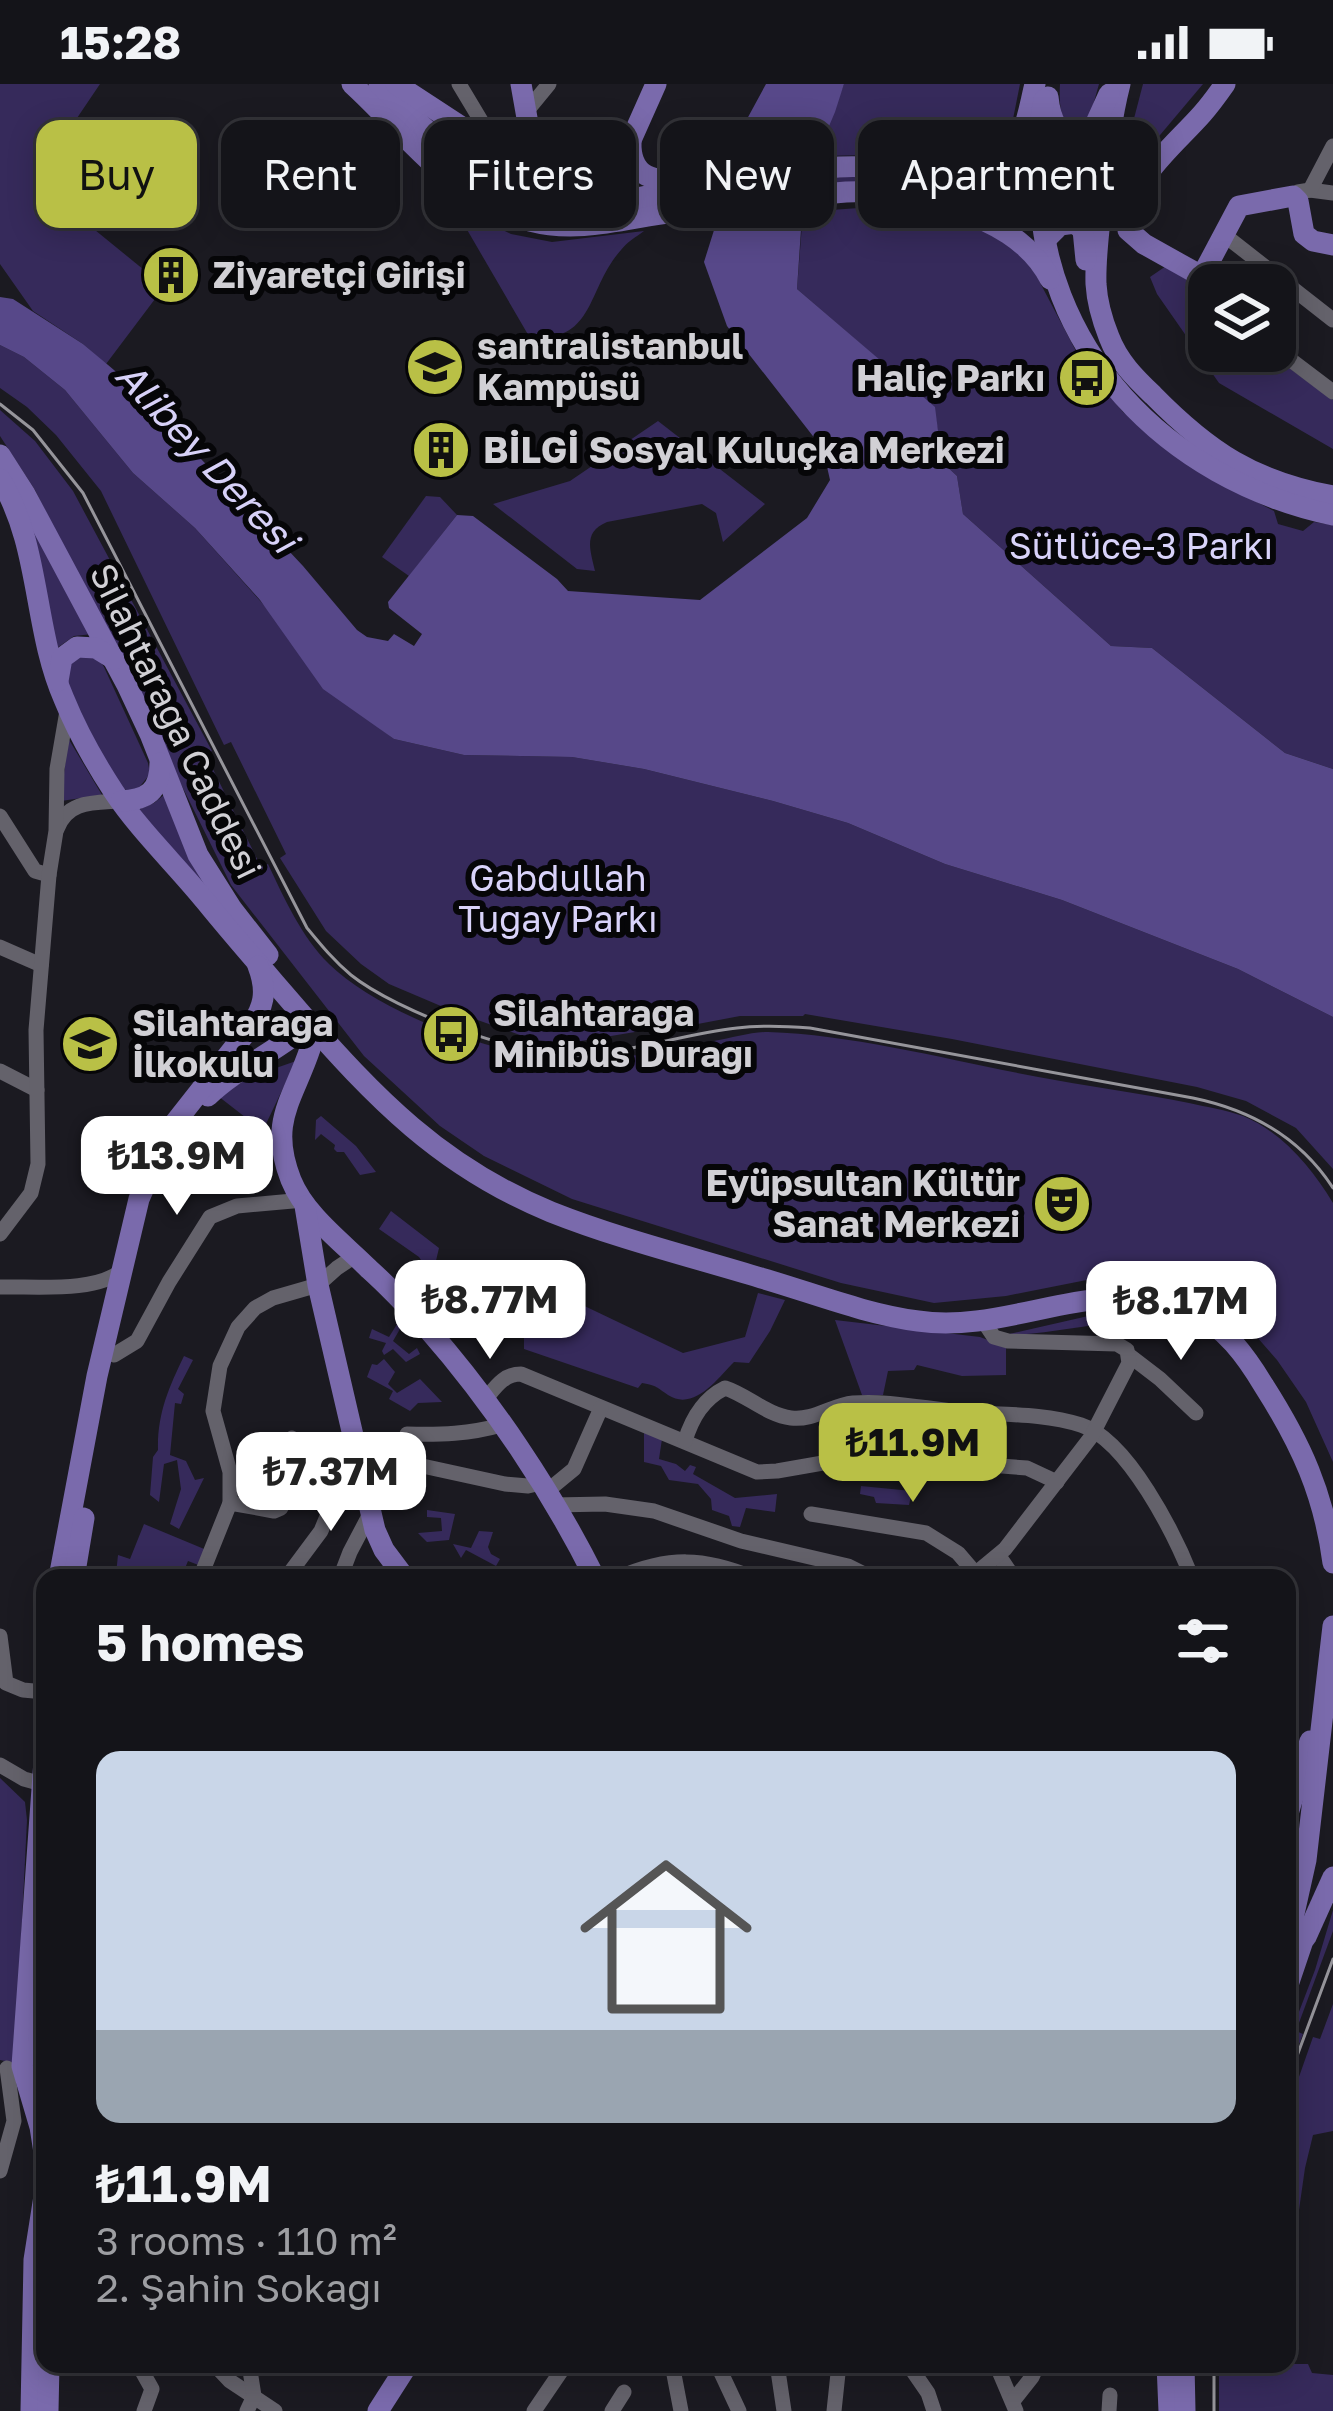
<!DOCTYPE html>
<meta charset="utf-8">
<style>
body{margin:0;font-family:"Golos Text",sans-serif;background:#212126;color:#f1f3f6;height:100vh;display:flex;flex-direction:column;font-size:45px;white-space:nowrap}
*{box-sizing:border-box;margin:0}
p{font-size:39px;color:#9d9ea2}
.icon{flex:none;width:66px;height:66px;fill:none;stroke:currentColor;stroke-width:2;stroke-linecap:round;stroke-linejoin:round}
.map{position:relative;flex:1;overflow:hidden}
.panel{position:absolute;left:36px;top:1485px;width:1260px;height:804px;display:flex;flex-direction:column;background:#141419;border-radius:24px;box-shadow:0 6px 30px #0003,0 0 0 3px #333338}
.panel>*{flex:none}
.guide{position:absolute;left:36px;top:36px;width:1263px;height:108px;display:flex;gap:24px}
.controls{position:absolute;left:1188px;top:180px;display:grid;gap:24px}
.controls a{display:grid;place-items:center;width:108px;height:108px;border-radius:24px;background:#141419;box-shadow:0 6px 30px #0003,0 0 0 3px #333338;font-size:60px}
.price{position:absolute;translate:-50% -102px;padding:0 27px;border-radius:24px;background:#fff;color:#222;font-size:39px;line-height:78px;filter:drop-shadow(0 3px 6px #0008)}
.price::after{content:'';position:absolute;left:50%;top:72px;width:36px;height:27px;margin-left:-18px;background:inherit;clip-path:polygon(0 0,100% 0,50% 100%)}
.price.selected{background:#b9c046;color:#111}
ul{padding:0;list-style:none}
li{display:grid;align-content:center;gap:24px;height:636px;padding:0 60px}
li span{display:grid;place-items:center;height:372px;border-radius:24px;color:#555}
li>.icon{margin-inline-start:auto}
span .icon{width:216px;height:216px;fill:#fffc;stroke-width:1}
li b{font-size:51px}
h2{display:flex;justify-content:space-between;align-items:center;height:144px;padding:0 60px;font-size:51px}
.pill{padding:0 42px;border-radius:24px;background:#141419;box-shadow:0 6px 30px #0003,0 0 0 3px #333338;font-size:42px;line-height:108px}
.pill.selected{background:#b9c046;color:#111}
.status{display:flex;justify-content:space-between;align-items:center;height:84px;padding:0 60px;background:#141419;direction:ltr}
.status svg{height:33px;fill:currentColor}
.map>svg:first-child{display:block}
.green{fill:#362a5b}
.water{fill:#574889}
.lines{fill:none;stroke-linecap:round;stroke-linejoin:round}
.minor{stroke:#64626b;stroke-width:15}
.major{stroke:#7a6aac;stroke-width:21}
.tram{stroke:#96959b;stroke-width:3}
.labels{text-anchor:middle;stroke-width:12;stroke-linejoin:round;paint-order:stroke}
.poi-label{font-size:36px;font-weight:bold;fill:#d1d0d5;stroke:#060608;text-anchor:start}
.park-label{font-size:36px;fill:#d9d3fa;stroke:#060608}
.street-label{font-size:36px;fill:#d1d0d5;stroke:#060608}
.water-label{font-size:39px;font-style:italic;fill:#d7d1f8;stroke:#060608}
</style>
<div class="status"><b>15:28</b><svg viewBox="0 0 49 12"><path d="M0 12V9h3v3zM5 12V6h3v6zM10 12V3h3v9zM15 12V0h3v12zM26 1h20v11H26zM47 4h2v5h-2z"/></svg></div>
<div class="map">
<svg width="1333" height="2327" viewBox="0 0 1333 2327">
<rect width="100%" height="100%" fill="#1b1a21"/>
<!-- green -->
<g class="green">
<path d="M0,0H100L75,37L138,85L95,146L160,199L161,207L106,280L83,260L33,227L0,180Z"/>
<path d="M844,0H1020L1011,45L993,68L975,79H946L876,71L817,72Z"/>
<path d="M1060,0H1099L1090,32L1082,45C1059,47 1059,18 1060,0Z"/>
<path d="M1143,0H1203L1139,76L1129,73L1131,46Z"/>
<path d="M422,30L519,89L540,77V55L575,51L576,90H605L596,110L579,117L531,108L482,83Z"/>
<path d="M1048,50C1061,67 1076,73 1095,64L1079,82L1048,96Z"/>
<path d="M1015,87L1021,93L1020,102L974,109L795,105V98C816,96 839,92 860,93C912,95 969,120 1015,87Z"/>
<path d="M873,123L953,132L1004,156L1022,173L1036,191L1077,269L1123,328L1200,388L1274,427L1278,440L1303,447L1314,438L1333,441V685L1285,669L1152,564L1111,562L963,430L957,392L943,379L934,323L797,205L803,128Z"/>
<path d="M459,125L511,150L552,158L644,147C636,153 627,158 621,166C586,205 596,258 530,254L462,137Z"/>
<path d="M1169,180L1199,195L1209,214V267H1266L1333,316V365L1219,299L1157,210L1150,193Z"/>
<path d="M0,261L24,273L65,306L133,389L195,444L362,631L394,655L464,671L572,673L644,685L773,717L848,739L945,780L1062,816L1238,885L1333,933V1085L1296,1044L1246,1017L1197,1003L952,955L805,930L803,932H740L666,946L665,943L569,959L534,956L455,928L389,900L361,880L326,847L280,774L286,770L231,658L224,661L101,407L56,351L27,323L0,304Z"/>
<path d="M0,326L35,357L73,407L212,667L206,671L261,783L268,780C285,816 301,852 329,880C383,933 514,979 589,976C631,974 673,965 714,957C732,954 751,948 768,948C861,951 963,980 1055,996C1100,1004 1145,1010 1189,1019C1207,1023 1226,1026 1243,1032C1282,1048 1312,1084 1333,1119V1378L1306,1318L1277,1276L1242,1236L1209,1210L1165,1195L1112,1191L1006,1212L934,1219L841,1199L572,1115L484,1072L440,1042L364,972L231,801L35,406L0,352Z"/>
<path d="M658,337L765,420L723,458L716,429L702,420L607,438C583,448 590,465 595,487L577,485L493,420L570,397Z"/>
<path d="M426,412L440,413L457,431L409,492L382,473Z"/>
<path d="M27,427L93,550L74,552L57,564Z"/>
<path d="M81,571L99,575L104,583L148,679L150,690L137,706H126L118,701L62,598L64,586Z"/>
<path d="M68,654L102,711L61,717Z"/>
<path d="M165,710L210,804L205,808L138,726L154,719Z"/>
<path d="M296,977L265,1042L254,1040L218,1012L253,992Z"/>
<path d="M321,1032L356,1062L376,1088L360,1091L344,1068H337L334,1065L335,1061L321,1050L315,1056L316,1036Z"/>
<path d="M391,1127L439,1164L435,1181L455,1188L453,1196L480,1206L490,1180L530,1196L683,1269L745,1253L758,1209L785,1216L770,1247L749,1279L734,1278C718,1294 694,1328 668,1311C656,1303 658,1302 642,1299L638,1304L524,1265V1233L475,1226L453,1213L433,1194L419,1173L379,1145Z"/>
<path d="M404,1229L407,1233L393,1257L409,1270L417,1264L420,1270L406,1278L393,1265L384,1271L382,1267L386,1259L369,1254L372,1245L389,1253Z"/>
<path d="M1097,1230L1133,1233L1134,1239C1090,1238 1048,1251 1005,1251Z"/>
<path d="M835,1236L980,1253L1006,1263V1291L962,1292L917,1281L914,1286L888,1287L883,1311H862Z"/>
<path d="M184,1272L193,1276L178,1305L184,1310L181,1320L175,1319L170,1371L186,1377L195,1396L204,1394L179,1445L170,1440L181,1405L177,1376L164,1380L159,1418L150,1411L153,1373L158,1366C157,1330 169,1303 184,1272Z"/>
<path d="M384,1275L395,1288L388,1300L397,1309L420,1295L442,1318L418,1319L410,1327L389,1315L393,1307L367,1293L372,1280L377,1281Z"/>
<path d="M644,1349L662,1355L659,1375L676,1380L685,1387L690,1381L696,1383L693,1390L735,1414L777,1410L775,1428L746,1424L740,1443L732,1442L729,1432L712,1426L711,1415L698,1400L669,1396L661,1382L644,1378Z"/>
<path d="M861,1402L912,1407L909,1421L876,1419L874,1413L860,1410Z"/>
<path d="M427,1426L455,1430L449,1456L427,1458L418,1449L442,1447L441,1434L427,1433Z"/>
<path d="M144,1440L209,1467L201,1482L188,1477L181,1494L172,1489L168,1494H136L130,1491L127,1494H113L116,1490L118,1471L130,1475Z"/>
<path d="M479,1447L493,1448L488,1463L491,1470L500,1475L496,1482L466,1466L461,1474L453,1460L471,1464Z"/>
<path d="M0,1694L25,1718L27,1736L15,1979L0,1976Z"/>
<path d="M1333,1826V1847L1296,1947L1303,1950L1287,1992V1959L1315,1886Z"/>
<path d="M1333,1920V2047L1313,2051L1305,2084L1287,2210V2027L1313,1953L1320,1955Z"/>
<path d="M1219,2280H1308L1312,2289L1333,2291V2327H1219Z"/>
</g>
<!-- water -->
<path class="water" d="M766,0H844L835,28L804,101L797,205L935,323L942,378L957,392L963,430L1111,562L1152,564L1285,669L1333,685V933L1238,885L1062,816L945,780L848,739L773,717L644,685L572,673L464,671L394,655L323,605L260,516L195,444L133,389L65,306L24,273L0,261V213L13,215L83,260L114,286L242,417L303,482L357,546L367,553L388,557L394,550L414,562L422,550L389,524L388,518L457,431L473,432L557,495L568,507L700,516L807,434L830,396L823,365L727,242L704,178L726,108L722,81Z"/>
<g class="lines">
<!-- minor -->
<g class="minor">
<path d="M459,0L495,60"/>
<path d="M526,28L549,0"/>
<path d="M1310,106L1333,109"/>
<path d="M1293,112L1298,108L1310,106L1333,62"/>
<path d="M1223,150L1333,236"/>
<path d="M1275,264L1333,308"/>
<path d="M0,732L35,787L49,791"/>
<path d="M57,745C68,716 94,719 121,717"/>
<path d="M0,863L41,881"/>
<path d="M0,987L37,1006"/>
<path d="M0,1150L31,1109L38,1080L36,946L49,791L56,747L57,685L67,627"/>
<path d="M0,1203C34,1202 97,1209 122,1186"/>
<path d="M114,1271L137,1257L169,1198L210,1133L237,1122L304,1116"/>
<path d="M1130,1272L1160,1295L1196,1329"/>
<path d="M484,1317C495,1304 503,1290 521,1290L757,1388L777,1387L840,1376L949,1378L1027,1384L1057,1398"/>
<path d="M407,1350C440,1351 470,1350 501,1341"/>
<path d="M685,1357C692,1334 703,1315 725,1304C747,1311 767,1331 791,1334C813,1337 832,1321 853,1319C889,1316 927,1325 963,1328C1002,1331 1043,1329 1081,1341C1128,1356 1175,1451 1192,1494"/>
<path d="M546,1408L574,1385L601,1324"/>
<path d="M230,1419L274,1427L281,1424C288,1405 287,1376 292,1354"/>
<path d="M554,1421L605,1420L654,1427L741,1457L848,1482L872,1494"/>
<path d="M811,1430L926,1449L958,1469L976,1490"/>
<path d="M999,1472L1014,1494"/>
<path d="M200,1494L230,1419V1388L213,1327L220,1282L238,1243L255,1224L273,1214L318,1201L337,1184L355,1172"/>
<path d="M286,1494L321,1447L330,1425L361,1386L370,1381L395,1376L505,1400L528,1402L541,1399"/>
<path d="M340,1494L350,1468L371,1428"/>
<path d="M618,1494C668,1472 704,1473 754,1494"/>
<path d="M970,1494L1005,1465L1091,1353L1129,1279L1127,1266L1117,1260L1008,1257L994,1253L984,1238"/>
<path d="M0,1552L6,1599L23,1606L45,1608"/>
<path d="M0,1681L24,1695L42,1700"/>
<path d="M0,2087L14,2037L7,1984"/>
<path d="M138,2280L152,2305L144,2327"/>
<path d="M214,2280L230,2297L275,2327"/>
<path d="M672,2280L681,2327"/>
<path d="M717,2280L739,2327"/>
<path d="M777,2280L784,2327"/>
<path d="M908,2280L928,2309L934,2327"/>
<path d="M996,2280L1016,2327"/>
<path d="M1013,2317L1032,2293L1038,2280"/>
<path d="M247,2327L254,2312L249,2280"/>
<path d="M534,2327L566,2280"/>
<path d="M612,2327L624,2308"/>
<path d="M834,2327L839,2280"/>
<path d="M1109,2327L1110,2311"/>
</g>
<!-- major -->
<g class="major">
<path d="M352,0C408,51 453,118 530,137C579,150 626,134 674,128C731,120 789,112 846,108C909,105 975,129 1037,112C1072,102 1088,93 1108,62"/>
<path d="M379,0C421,41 473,97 531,114C591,132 653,109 711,98C753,91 797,86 839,83C857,82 875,83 894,85C925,89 963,103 992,87C1024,69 1027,32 1035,0"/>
<path d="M396,0L500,68L519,65L530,51L521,0"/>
<path d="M1120,0C1111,35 1107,72 1103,109C1100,139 1095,170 1096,200C1097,217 1103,238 1109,253C1118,277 1135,294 1153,311C1209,368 1253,397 1333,412"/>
<path d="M1225,0C1218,10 1210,21 1202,30C1172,64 1126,98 1128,146L1144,160L1196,189L1205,186L1239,122L1293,112L1298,117L1304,150L1313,157L1333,161"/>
<path d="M1048,13C1050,33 1057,54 1079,58L1090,52L1109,10"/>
<path d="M1044,16C1039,40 1039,65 1039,90C1038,264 1167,396 1333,431"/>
<path d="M631,58C630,95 655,97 685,97"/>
<path d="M603,119L656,0"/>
<path d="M952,124C991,137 1030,156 1050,195"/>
<path d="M1045,156L1060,141L1075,139L1083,146L1086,176"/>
<path d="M0,371L25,410L127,601L150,650L198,771L232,825L268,871"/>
<path d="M0,395C41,462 33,545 64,615C77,647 95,679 114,708C140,747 176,781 206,818C236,855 268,891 299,927C375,1014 441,1083 551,1128C619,1155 692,1173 761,1194C813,1209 865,1230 918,1237C986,1247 1050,1216 1117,1214C1142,1213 1170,1216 1192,1227C1225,1243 1246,1272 1264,1302C1301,1360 1324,1410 1333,1479"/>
<path d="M58,597L62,574L77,563L96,564L114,575"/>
<path d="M121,717C147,716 160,707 160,679"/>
<path d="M310,965C293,1016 268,1038 291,1096C305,1131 343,1159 369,1185C389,1203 408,1223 427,1244C492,1318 551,1406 595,1494"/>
<path d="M208,1012C238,983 278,967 310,939"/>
<path d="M305,1122L318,1201L375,1446L384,1466L405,1494"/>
<path d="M59,1494L97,1292L139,1115L170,1045L248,946C264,924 268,908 258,882"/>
<path d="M74,1494L84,1434"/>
<path d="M45,1663L22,1982L40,2043L45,2075"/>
<path d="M1287,1733L1310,1657"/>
<path d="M1306,1853L1333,1793"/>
<path d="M45,1859L39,1953L45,1999"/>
<path d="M1287,1861L1306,1776L1333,1542"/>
<path d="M1287,1904L1308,1842"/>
<path d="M1167,2280L1169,2327"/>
<path d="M1184,2280L1185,2327"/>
<path d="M31,2327L34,2176L45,2106"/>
<path d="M48,2327L49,2280"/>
<path d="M378,2327L408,2280"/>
</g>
<!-- tram -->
<g class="tram">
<path d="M0,320L33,346L83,409L307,844C321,861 334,877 351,891C396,927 525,976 583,971C635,967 685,950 737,944C761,941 785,942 810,944L1193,1014C1251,1026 1300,1053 1333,1104"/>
<path d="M1287,1999L1333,1875"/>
<path d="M1214,2280V2327"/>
</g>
</g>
<!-- icons -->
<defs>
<g id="building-disc" transform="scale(3)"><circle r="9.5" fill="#b9c046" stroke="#060608"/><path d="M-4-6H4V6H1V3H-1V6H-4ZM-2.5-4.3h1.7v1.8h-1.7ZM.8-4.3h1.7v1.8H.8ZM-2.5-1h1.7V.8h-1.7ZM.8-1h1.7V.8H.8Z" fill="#111"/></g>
<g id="university-disc" transform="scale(3)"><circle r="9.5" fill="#b9c046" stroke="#060608"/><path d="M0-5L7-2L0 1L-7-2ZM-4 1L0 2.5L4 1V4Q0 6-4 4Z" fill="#111"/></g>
<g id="bus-disc" transform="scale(3)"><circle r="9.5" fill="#b9c046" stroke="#060608"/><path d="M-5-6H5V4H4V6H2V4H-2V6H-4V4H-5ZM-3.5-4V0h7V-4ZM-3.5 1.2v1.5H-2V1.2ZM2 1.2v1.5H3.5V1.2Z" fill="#111"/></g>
<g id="school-disc" transform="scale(3)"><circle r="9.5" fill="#b9c046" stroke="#060608"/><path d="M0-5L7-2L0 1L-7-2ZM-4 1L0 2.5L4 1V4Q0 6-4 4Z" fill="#111"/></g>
<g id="theatre-disc" transform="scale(3)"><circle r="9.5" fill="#b9c046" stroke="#060608"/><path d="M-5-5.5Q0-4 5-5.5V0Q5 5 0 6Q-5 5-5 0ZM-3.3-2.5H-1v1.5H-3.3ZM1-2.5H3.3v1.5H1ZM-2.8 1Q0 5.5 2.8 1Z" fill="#111"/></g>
</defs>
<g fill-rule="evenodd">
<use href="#building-disc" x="171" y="191"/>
<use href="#university-disc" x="435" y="283"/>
<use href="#bus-disc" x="1087" y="294"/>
<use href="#building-disc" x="441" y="366"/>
<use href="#bus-disc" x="451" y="950"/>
<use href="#school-disc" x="90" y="960"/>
<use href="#theatre-disc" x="1062" y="1120"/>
</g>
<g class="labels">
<!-- poi labels -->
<g class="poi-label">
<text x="213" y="204">Ziyaretçi Girişi</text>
<text x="477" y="275">santralistanbul<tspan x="477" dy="41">Kampüsü</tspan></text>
<text x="1045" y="307" text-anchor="end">Haliç Parkı</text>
<text x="483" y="379">BİLGİ Sosyal Kuluçka Merkezi</text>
<text x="493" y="942">Silahtarağa<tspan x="493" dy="41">Minibüs Durağı</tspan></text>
<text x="132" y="952">Silahtarağa<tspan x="132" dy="41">İlkokulu</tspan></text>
<text x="1020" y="1112" text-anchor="end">Eyüpsultan Kültür<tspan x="1020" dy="41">Sanat Merkezi</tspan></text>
</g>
<!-- park labels -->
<g class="park-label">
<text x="1141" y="475">Sütlüce-3 Parkı</text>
<text x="558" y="807">Gabdullah<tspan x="558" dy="41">Tugay Parkı</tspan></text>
</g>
<!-- street labels -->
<g class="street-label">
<text transform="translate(176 637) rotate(64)" y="13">Silahtarağa Caddesi</text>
</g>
<!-- water labels -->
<g class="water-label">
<text transform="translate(207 373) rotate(47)" y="14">Alibey Deresi</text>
</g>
</g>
</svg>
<div class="controls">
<a><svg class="icon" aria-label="layers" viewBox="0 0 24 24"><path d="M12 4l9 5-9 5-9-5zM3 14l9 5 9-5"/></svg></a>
</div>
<b class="price" style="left:177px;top:1134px">₺13.9M</b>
<b class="price" style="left:490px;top:1278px">₺8.77M</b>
<b class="price" style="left:1181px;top:1279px">₺8.17M</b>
<b class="price selected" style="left:913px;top:1421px">₺11.9M</b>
<b class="price" style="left:331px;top:1450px">₺7.37M</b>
<div class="guide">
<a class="pill selected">Buy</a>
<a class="pill">Rent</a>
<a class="pill">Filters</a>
<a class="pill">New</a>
<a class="pill">Apartment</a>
</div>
<section class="panel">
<h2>5 homes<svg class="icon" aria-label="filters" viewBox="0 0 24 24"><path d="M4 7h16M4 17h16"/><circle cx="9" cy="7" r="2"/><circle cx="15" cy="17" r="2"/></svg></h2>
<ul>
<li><span style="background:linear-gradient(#c9d6e8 75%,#9aa5b1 0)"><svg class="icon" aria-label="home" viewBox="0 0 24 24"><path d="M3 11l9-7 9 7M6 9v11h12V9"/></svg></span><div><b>₺11.9M</b><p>3 rooms · 110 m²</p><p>2. Şahin Sokağı</p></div></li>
</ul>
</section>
</div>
